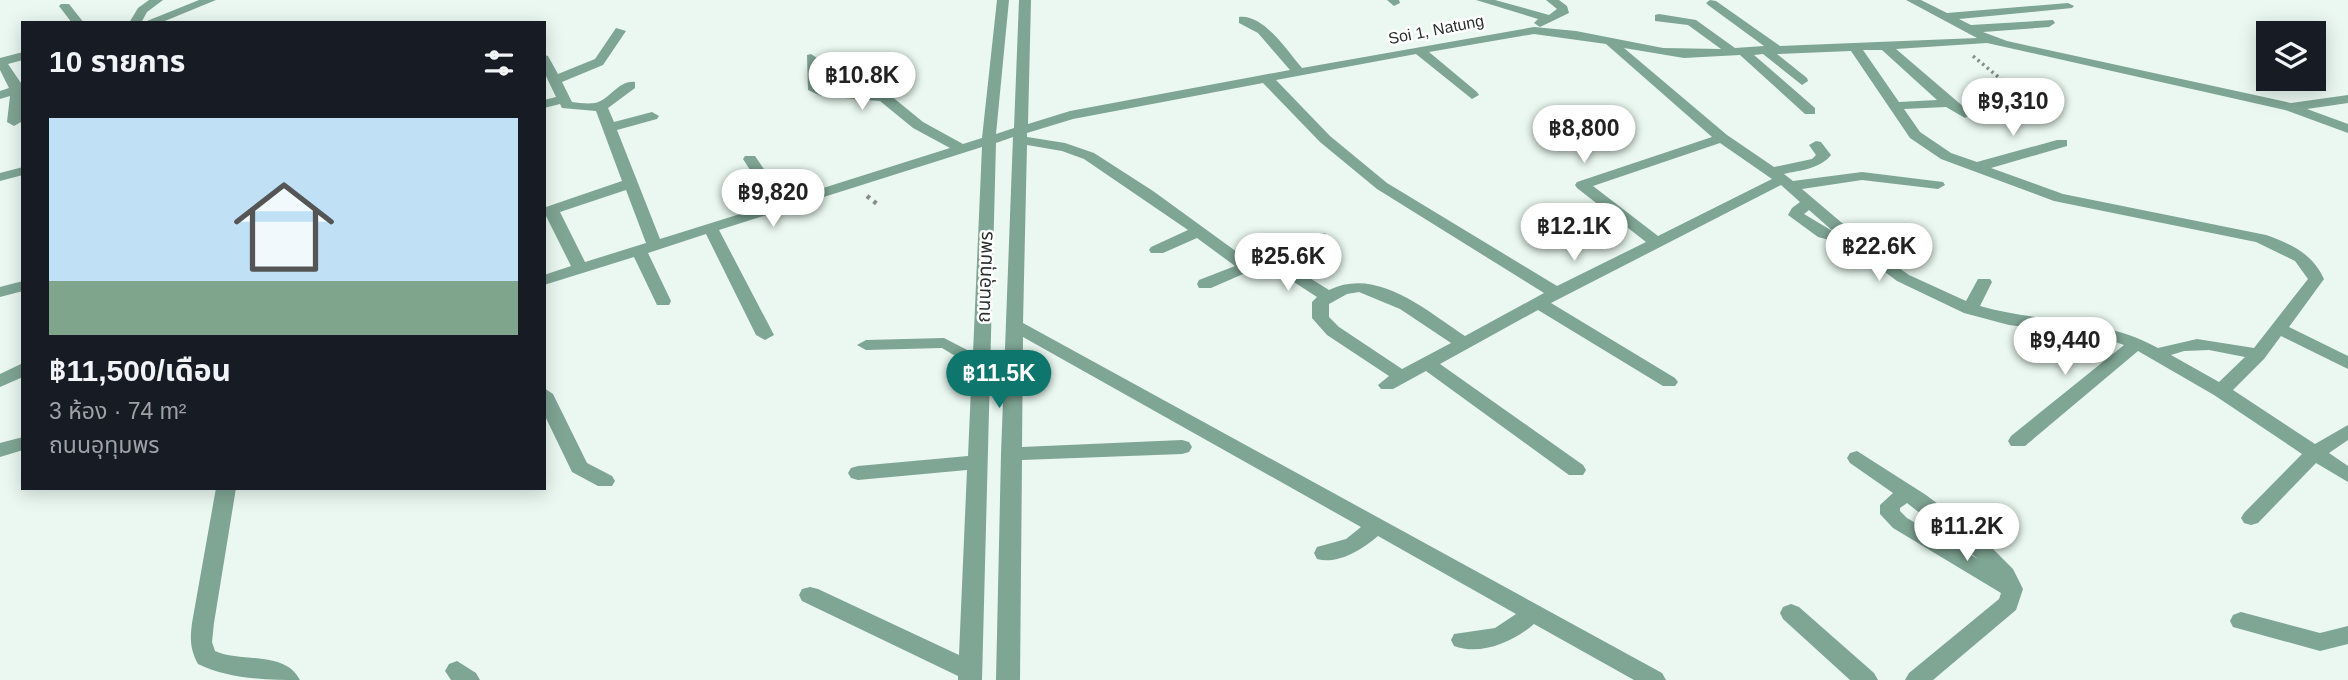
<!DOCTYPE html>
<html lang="th">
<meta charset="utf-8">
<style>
body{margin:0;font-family:Helvetica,"Noto Sans Thai",sans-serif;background:#20242c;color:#f1f3f6;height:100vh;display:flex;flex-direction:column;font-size:26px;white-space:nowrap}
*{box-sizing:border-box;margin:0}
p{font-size:23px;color:#9ea1a6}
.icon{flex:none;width:38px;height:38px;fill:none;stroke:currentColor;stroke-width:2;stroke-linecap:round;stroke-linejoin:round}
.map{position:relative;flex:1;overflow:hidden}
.drawer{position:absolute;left:21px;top:21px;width:525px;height:469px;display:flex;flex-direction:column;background:#171b24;border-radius:0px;box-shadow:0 4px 18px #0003}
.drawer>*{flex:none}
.fabs{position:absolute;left:2256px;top:21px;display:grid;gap:14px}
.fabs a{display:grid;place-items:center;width:70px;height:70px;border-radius:0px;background:#171b24;box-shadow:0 4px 18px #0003;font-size:35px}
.price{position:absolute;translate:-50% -60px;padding:0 16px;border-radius:24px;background:#fff;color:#222;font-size:23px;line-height:46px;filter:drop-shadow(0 2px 4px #0008)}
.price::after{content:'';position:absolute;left:50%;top:42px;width:21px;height:16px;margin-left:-10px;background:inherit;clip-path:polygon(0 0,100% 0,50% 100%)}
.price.selected{background:#0f766e;color:#fff}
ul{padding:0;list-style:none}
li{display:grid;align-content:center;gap:14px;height:371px;padding:0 28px}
li span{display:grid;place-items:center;height:217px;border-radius:0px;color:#555}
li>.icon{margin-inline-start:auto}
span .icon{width:126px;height:126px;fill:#fffc;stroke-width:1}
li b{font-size:30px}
h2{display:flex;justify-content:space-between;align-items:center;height:84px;padding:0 28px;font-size:30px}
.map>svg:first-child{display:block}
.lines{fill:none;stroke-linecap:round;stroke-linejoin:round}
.path-far1{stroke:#858e8a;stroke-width:3.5;stroke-dasharray:2.5 3.5;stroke-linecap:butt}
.path{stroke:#858e8a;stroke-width:4.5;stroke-dasharray:3.5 5;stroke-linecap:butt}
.minor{fill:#7fa594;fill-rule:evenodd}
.labels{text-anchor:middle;stroke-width:5;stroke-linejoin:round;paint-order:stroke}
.far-street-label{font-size:16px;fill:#2b302e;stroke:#fff}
.street-label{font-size:19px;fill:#2b302e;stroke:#fff}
</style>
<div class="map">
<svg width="2348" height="680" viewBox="0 0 2348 680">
<rect width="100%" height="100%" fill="#eaf8f1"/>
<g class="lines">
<!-- path-far1 -->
<path class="path-far1" d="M1973,56L2002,80"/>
<!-- path -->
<path class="path" d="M867,196L877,204"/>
<!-- minor -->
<g class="minor">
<path d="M149,0H163L147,12L141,23H129L138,8Z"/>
<path d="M199,0H216L160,23H142Z"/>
<path d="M997,0H1009L996,134L1014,128L1019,0H1031L1028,124L1070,111L1290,70L1258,33L1239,23V17C1264,14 1287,51 1302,68L1534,27L1576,31L1663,48L1721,49L1688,25L1655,21V15L1659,14L1696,20L1735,48L1764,46L1708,5L1706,3L1710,0L1716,1L1780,46L1977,38L1906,0H1921L1947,13L2068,3L2074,6L2072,8L1959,19L1971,25L2053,20L2055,23L2049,27L1983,32L2007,41L2291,103L2348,95V103L2307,109L2348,124V133L2285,110L1987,43L1896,49L1972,114L1965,118L1946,107L1904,109L1920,132L1951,153L1977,162L2057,140H2067V146L1991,168L2063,194L2266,235C2291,244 2312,253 2324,279L2289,327L2348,356V369L2281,336L2264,359L2233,390L2315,444L2348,425V440L2329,453L2348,466V482L2316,463L2258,523L2251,525L2244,523L2241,518L2244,513L2302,454L2214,395L2138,351L2025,446H2011L2008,441L2011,436L2124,345L2101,337L2009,325L1964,313L1897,281L1849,245L1818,237L1788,215L1792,208L1800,202L1781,185L1551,303L1675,378L1678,382L1675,386H1663L1538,310L1440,364L1583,465L1586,470L1583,475H1569L1426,371L1393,389H1381L1378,385L1389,376L1327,335L1312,318V302L1317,297L1266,264L1211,288H1199L1197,284L1199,280L1235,266L1197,238L1163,253H1151L1149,250L1151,247L1188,230L1084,159L1062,151L1027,145L1023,323L1662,673L1666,680H1634L1534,624C1513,642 1481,656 1454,646L1451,640L1454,634L1495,628L1516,614L1378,536C1363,549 1338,565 1317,559L1314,553L1317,547L1346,539L1361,527L1023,337L1022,447L1182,440L1189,442L1192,447L1189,452L1182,454L1022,460L1020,680H996L1001,454L1013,137L996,143L982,680H958V676L802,601L799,595L802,589L810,587L818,589L959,655L967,470L858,480L851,478L848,473L851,468L858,466L968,456L972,366L942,348L866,350L857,345L866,340L944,338L973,353L982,147L719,230L774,335L765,340L756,335L706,234L648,253L671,301L669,305H657L634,257L544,285V275L571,266L544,212L546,207L622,181L596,111L562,108L560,104L544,108V100L556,97L544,72V55L548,56L558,74L595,59L616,28L626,31L603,65L562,82L572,102C579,103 588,104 595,103C610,100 618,80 635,82V88L608,108L614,122L652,112L659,116L657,119L617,130L660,239L772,204L743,159L745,156H755L785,200L950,148L913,128L880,101L821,96L808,90L807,55L811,54L817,58L819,85L824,88L876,91L890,95L923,122L963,144L982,138ZM1534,34L1606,44L1712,137L1577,182L1575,185L1577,188L1646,242L1557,286L1387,183L1330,136L1276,80L1416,54L1472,99L1479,95L1477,92L1429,52ZM1624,48L1684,58L1740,55L1805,114H1815V108L1754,55L1763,54L1802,85L1808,81L1807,78L1777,54L1851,51L1910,138L1941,159L2054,201L2256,242L2295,261L2308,279L2254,348L2197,339L2158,348C2104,317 2038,323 1980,306L1992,282L1990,279H1978L1966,301L1909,275L1875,251L1802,189L1862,180L1938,189L1945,185L1943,182L1862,172L1793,181L1784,174C1801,170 1820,169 1831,155L1821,142L1816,141L1809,145L1816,155L1812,159L1774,167L1727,135ZM1863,50H1882L1937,100L1899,102ZM1263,83L1320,142L1377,189L1544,293L1465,336C1427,311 1377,266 1329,290L1279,259L1325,239L1327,236L1325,233H1313L1248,260L1153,191L1094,153L1065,143L1027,137V133L1073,119ZM1720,143L1772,179L1658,236L1593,186ZM626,190L646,243L585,262L560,212ZM1809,210L1834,232L1804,214ZM1359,292L1400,309L1451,343L1402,369L1339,327L1329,317V304L1347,294ZM2209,350L2245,357L2219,382L2171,355L2184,351Z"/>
<path d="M1387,0H1399L1400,3L1394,6Z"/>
<path d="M1476,0H1495L1549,15L1557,9L1546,0H1559L1567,6L1569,13L1540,27L1534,23L1538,19Z"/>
<path d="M61,4H69L84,23H72L59,6Z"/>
<path d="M23,52V60L8,64L23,86L21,122L14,126L7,122L10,96L0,99V91L9,88L0,70V58Z"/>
<path d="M23,167V175L0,181V173Z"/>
<path d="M23,281V291L0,297V287Z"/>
<path d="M23,363V377L0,387V374Z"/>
<path d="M544,388L553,394L587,463L612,476L615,481L612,486H598L572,472L544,414Z"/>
<path d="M23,437V450L0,457V443Z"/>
<path d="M1857,451L1926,495L1977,533L2013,569L2023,589L2016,610L1933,680H1905L1909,673L1999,599L2001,593L1893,528L1880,514V505L1893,493L1850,463L1847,458L1850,453ZM1907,503L1978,559L1907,518L1900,511V508Z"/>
<path d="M216,488H236L214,623L212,642L215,651C241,663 285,650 300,680C266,680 229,679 198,664C190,649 190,639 192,623Z"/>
<path d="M1791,604L1799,607L1874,673L1878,680H1850L1783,619L1780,613L1783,607Z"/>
<path d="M2241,612L2320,633L2348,626V644L2320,651L2233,627L2230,621L2233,615Z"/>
<path d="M457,661L476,673L480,680H451L445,671L449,664Z"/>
</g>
</g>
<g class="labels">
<!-- far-street labels -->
<g class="far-street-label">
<text transform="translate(1436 29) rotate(-11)" y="6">Soi 1, Natung</text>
</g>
<!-- street labels -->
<g class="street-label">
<text transform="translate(984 277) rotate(-88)" y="7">ถนนอุทุมพร</text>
</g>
</g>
</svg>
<div class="fabs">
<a><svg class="icon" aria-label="layers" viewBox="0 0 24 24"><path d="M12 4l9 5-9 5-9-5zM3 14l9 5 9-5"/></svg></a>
</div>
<b class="price" style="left:862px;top:112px">฿10.8K</b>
<b class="price" style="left:2013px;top:138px">฿9,310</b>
<b class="price" style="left:1584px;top:165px">฿8,800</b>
<b class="price" style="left:773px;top:229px">฿9,820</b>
<b class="price" style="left:1574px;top:263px">฿12.1K</b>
<b class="price" style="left:1879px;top:283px">฿22.6K</b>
<b class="price" style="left:1288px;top:293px">฿25.6K</b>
<b class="price" style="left:2065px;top:377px">฿9,440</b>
<b class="price selected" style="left:999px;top:410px">฿11.5K</b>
<b class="price" style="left:1967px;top:563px">฿11.2K</b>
<section class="drawer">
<h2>10 รายการ<svg class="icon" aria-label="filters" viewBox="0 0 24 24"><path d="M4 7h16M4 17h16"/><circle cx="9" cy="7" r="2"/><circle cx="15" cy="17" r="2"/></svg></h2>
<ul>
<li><span style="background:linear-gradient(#bfe0f5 75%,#7fa58c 0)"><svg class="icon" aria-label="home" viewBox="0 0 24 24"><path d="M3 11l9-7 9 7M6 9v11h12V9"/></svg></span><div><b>฿11,500/เดือน</b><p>3 ห้อง · 74 m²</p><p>ถนนอุทุมพร</p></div></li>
</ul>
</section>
</div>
